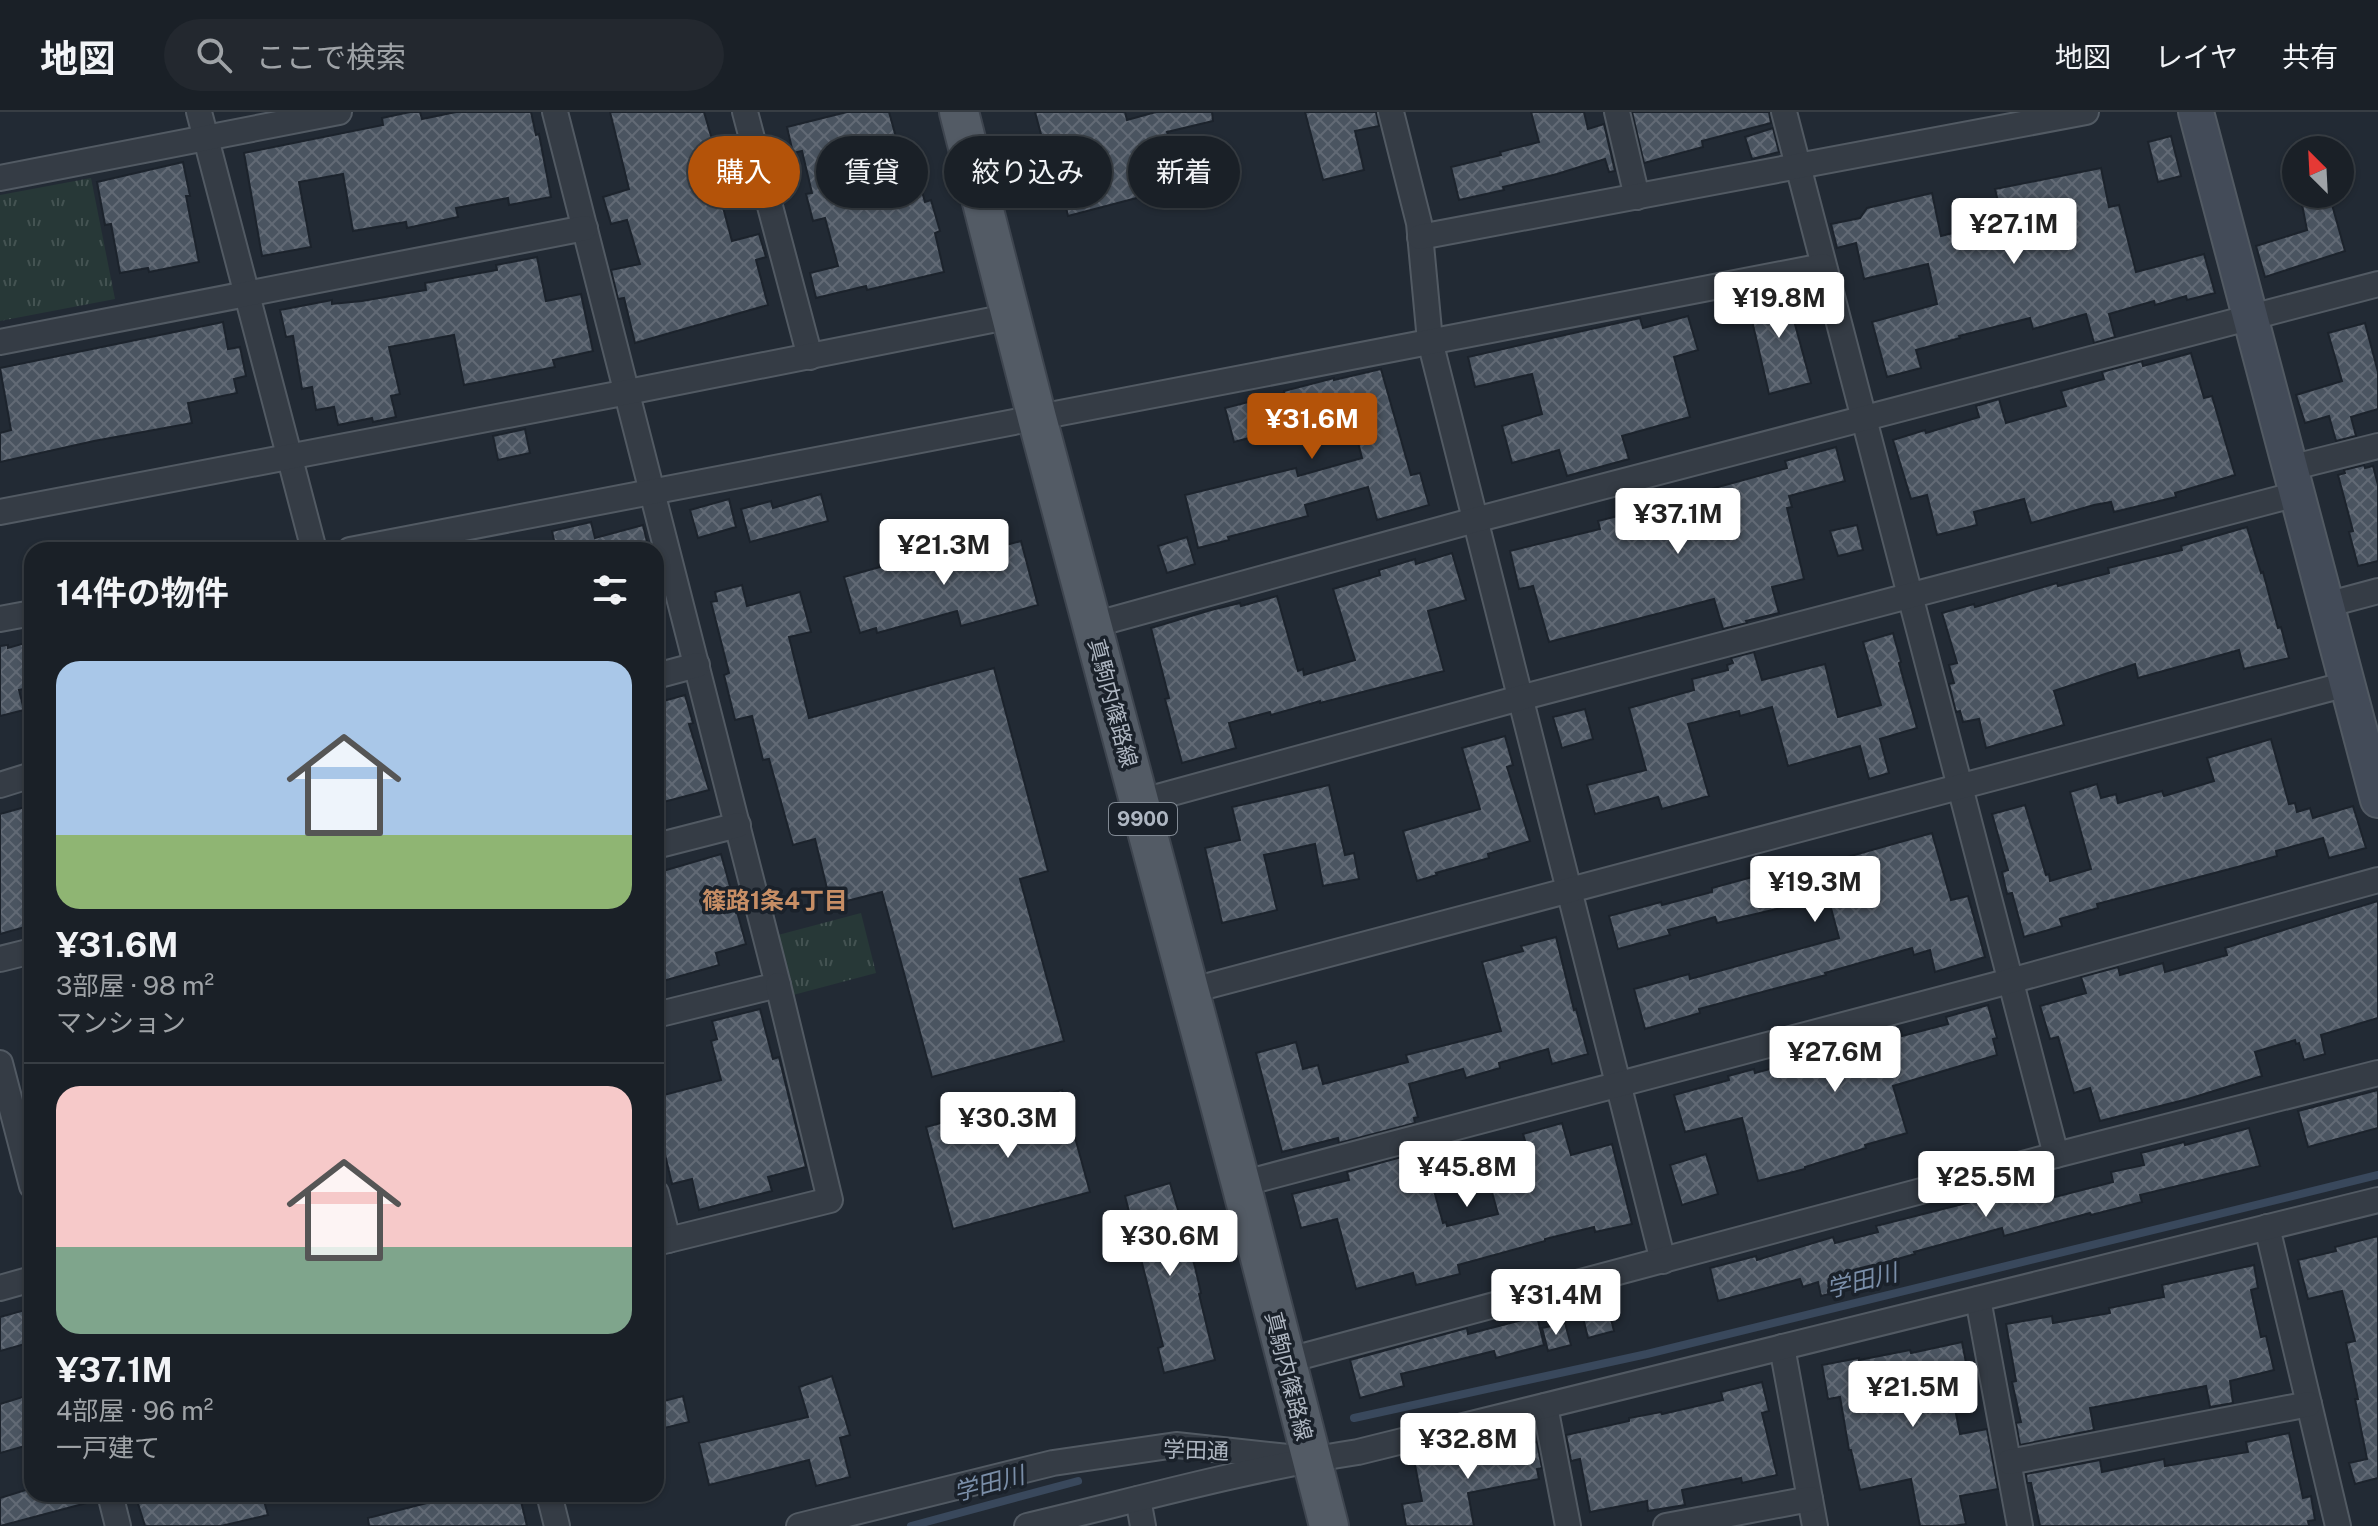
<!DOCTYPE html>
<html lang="ja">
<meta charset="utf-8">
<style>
body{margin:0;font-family:"Public Sans","Noto Sans JP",sans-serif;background:#23282f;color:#f1f3f6;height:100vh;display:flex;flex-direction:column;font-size:30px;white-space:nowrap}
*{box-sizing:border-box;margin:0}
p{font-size:26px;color:#9fa3a7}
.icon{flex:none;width:44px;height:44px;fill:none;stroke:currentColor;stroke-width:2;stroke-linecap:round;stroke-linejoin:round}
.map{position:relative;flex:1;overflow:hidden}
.side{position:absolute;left:24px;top:430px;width:640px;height:960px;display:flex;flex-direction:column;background:#1a2027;border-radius:24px;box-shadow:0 2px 6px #0004,0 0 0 2px #383e44}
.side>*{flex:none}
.top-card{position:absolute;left:688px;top:24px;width:760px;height:72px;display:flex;gap:16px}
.needle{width:52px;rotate:336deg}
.buttons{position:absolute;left:2282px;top:24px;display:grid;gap:16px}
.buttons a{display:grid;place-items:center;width:72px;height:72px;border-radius:50%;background:#1a2027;box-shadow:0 2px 6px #0004,0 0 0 2px #383e44;font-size:40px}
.price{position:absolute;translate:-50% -68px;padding:0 18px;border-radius:8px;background:#fff;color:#222;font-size:26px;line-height:52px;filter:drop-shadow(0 2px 4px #0008)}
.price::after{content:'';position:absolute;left:50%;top:48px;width:24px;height:18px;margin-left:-12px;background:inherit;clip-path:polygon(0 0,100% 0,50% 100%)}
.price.selected{background:#b45309;color:#fff}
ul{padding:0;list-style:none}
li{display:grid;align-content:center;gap:16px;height:424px;padding:0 32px}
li+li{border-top:2px solid #383e44}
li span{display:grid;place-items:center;height:248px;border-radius:24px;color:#555}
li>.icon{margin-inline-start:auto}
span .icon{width:144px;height:144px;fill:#fffc;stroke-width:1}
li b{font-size:34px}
h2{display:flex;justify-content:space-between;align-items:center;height:96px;padding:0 32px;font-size:34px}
.tag{padding:0 28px;border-radius:36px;background:#1a2027;box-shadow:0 2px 6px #0004,0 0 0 2px #383e44;font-size:28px;line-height:72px}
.tag.selected{background:#b45309;color:#fff}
header{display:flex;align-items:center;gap:48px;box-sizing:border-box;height:112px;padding:0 40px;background:#1a2027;border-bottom:2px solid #383e44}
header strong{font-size:38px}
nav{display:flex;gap:44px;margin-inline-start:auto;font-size:28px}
.search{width:560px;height:72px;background:#23282f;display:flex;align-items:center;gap:20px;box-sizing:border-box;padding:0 28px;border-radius:44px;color:#9fa3a7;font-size:30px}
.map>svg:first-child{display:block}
.grass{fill:url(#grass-tufts)}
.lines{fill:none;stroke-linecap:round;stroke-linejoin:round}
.stream{stroke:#39485c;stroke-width:8}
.building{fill:url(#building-cross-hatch);stroke:#1c232c;stroke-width:2}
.street-casing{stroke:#525a63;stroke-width:28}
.secondary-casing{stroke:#525a63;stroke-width:38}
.primary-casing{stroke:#3e454f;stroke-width:42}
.street{stroke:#353c45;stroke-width:24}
.secondary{stroke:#434b58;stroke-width:34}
.primary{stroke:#535b65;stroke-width:38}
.labels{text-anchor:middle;stroke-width:7;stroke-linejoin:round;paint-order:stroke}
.shield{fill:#1a212a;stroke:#828a94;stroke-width:2}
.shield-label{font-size:20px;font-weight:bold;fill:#afb7c2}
.street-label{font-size:22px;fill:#afb7c2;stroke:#1a212a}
.neighbourhood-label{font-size:24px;font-weight:bold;fill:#c78e65;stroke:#1a212a}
.water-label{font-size:24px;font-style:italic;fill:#7a8ea8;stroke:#1a212a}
</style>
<header>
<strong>地図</strong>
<div class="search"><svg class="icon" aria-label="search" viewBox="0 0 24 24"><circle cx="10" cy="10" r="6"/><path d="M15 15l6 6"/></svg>ここで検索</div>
<nav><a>地図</a><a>レイヤ</a><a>共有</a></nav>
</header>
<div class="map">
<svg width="2378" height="1414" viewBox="0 0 2378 1414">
<defs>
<pattern id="grass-tufts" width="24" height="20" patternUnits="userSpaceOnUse" patternTransform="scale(2)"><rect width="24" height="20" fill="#273837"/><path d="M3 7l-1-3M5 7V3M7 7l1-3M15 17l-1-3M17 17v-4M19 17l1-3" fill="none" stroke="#445352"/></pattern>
<pattern id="building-cross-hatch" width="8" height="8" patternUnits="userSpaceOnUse" patternTransform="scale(2)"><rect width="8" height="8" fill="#4a5460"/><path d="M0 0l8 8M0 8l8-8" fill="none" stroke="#626a75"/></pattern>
</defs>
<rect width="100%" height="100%" fill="#222a34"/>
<!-- grass -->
<g class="grass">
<path d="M91,66L115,187L0,209V83Z"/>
<path d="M861,801L876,861L793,883L778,823Z"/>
</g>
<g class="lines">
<!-- stream -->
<g class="stream">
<path d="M1354,1306L1647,1242L2378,1063"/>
<path d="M911,1414L1078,1369"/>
</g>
</g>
<!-- building -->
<g class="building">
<path d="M410,0H420L422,7L456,0H531L536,23L539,22L551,85L509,93L508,86L456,96L458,105L407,116L406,110L353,119L343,62L299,70L311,135L262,144L244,41L383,13L382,6Z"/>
<path d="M610,0H704L716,41L709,43L732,129L759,122L766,145L756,148L768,193L635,231L624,186L618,187L611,158L640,152L627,108L611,112L603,85L629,77Z"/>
<path d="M847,0H889L904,54L914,51L925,90L931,88L940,119L935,121L944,160L867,178L866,174L816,186L810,161L838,154L825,106L813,109L806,82L812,81L802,39L793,41L787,15Z"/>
<path d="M1035,0H1125L1127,8L1156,0H1212L1213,9L1167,20L1169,25L1159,28L1171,77L1068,104L1056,54L1050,56Z"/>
<path d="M1305,0H1376L1379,14L1355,19L1364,58L1323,68Z"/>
<path d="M1531,0H1584L1588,17L1604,12L1615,59L1609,60L1605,47L1557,62L1503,75L1504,78L1459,88L1451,55L1501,43L1500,40L1539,30Z"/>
<path d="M1632,0H1769L1771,11L1702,29L1703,35L1644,51Z"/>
<path d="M1773,16L1779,40L1752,47L1745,25Z"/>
<path d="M2171,24L2181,64L2158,70L2148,30Z"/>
<path d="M183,50L190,84H186L199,150L149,160L148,156L120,161L111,112L105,113L97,70Z"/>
<path d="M2101,56L2109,95L2119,93L2136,160L2204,142L2215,181L2187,188L2186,184L2155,193L2154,189L2109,202L2115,225L2094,231L2086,202L2033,217L2030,206L1959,224L1960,226L1916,238L1921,256L1887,265L1872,210L1937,192L1928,152L1864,167L1856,131L1837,136L1831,112L1860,106L1867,96L1932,81L1941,124L1953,121L1955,129L2005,118L1995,77Z"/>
<path d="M2300,82H2329L2345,139L2265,165L2256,134L2307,118Z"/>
<path d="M537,145L546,189L581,182L593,239L553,248L555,255L464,273L454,223L389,235L400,282L391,284L396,305L373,310L372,306L338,313L334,295L316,298L312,275L302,277L293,224L286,225L280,198L332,188V192L362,189L426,178L425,171L497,158L496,153Z"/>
<path d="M1796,176L1802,203L1793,205L1811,271L1769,282L1747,187Z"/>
<path d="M1688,204L1698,238L1674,245L1690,305L1622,324L1629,347L1567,364L1559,338L1512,351L1502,314L1542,302L1532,262L1475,275L1468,245L1640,206L1643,216Z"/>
<path d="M223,210L228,237L240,235L246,264L234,267L237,281L188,291L192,311L94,329L0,350V321L11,318L0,256Z"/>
<path d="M2365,211L2378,260V297L2351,305L2356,324L2336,329L2329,304L2305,311L2296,283L2342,269L2328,221Z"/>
<path d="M2191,241L2204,286L2212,284L2235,363L2175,381L2176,385L2114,400L2111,390L2094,393L2031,411L2024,387L1974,400L1977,413L1937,423L1927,383L1911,387L1893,328L1925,318L1926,321L1979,305L1976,294L1999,287L2006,311L2066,294L2061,279L2104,267L2102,260L2142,249L2143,254Z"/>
<path d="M1381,257L1411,363L1420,361L1429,393L1377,408L1368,375L1305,393L1308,404L1228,425L1229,428L1198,436L1185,383L1296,356L1298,364L1362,346L1350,299L1234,330L1225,296L1284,281V279L1334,266V268Z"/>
<path d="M525,317L530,341L498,348L493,324Z"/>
<path d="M1836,335L1845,369L1789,384L1792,395L1787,396L1804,467L1772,475L1779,501L1746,509L1747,511L1723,517L1714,487L1549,530L1533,474L1519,477L1510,439L1600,417L1598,409L1630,401L1632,408L1641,406L1642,412L1703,393L1700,380L1787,356L1785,349Z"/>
<path d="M2364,353L2365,356L2373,354L2378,373V449L2358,454L2349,420L2353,419L2338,363L2345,361L2344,358Z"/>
<path d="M821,382L828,409L750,430L741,397L771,389L773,396Z"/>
<path d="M729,387L736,415L698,426L690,398Z"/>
<path d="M591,410L595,426L643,413L649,438H556L552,419Z"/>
<path d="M1857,413L1863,438L1838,444L1830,419Z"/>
<path d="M2247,415L2261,461L2263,460L2278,516L2281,515L2289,546L2244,557L2239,538L2138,566L2135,552L2054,579L2064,613L1986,636L1979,607L1963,610L1960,599L1956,600L1949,572L1954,571L1949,553L1957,551L1942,501L1974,492L1975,495L2057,471L2058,474L2109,461L2108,456L2182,438L2181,434Z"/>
<path d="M991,424L995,436L1021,429L1038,493L961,514L957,499L877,521L876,516L860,521L844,465Z"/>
<path d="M1187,425L1195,452L1167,461L1158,434Z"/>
<path d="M1452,441L1466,488L1428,499L1444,559L1320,591V589L1271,603L1270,600L1229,611L1236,636L1182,651L1165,587L1169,586L1151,516L1211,498L1240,491L1241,494L1277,484L1298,559L1303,557L1304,563L1355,548L1333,477L1380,463L1379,458L1415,447L1416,452Z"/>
<path d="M742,473L747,494L800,480L811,520L789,525L809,606L994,556L1048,759L1020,767L1064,929L932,965L882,780L831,793L815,727L793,733L769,647L763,648L752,604L735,608L724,563L729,561L711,490L717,489L715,480Z"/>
<path d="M1893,521L1901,550L1899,551L1917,616L1880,627L1889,661L1869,667L1860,634L1788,654L1772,595L1740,604L1739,599L1688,612L1709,684L1662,697L1658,685L1595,702L1587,673L1646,658L1629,596L1694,578L1692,567L1728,558L1727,553L1733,551L1731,546L1754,540L1762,568L1825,552L1838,605L1881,593L1863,530Z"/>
<path d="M32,529V575L19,578L24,598L0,604V534L8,533V536Z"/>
<path d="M685,583L693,611L689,612L709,678L656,692V591Z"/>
<path d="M1585,597L1593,627L1562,636L1553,605Z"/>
<path d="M1505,624L1513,653L1507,655L1530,729L1488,742L1489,746L1436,761L1437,763L1417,769L1403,719L1480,697L1462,636Z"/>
<path d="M2271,627L2289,692L2295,691L2297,700L2310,696L2313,706L2353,694L2366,736L2329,746L2323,726L2276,739L2277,744L2241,754L2097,792L2098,796L2060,807L2062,814L2024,825L2012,781L2007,782L2002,760L2008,758L1992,702L2025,693L2046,763L2049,762L2050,769L2091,757L2070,680L2097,672L2101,686L2116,682L2118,691L2162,679L2164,684L2214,669L2207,646Z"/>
<path d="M1329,673L1345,743L1354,741L1359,767L1323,774L1315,732L1264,743L1277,798L1222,811L1205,736L1240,728L1232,695Z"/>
<path d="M32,693V813L0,822V702Z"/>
<path d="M1932,721L1951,788L1968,784L1985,845L1935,860L1930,838L1914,843L1912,836L1825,861L1826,863L1699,897L1700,901L1645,917L1634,877L1689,862L1690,867L1839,826L1828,785L1717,811L1715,805L1668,818L1670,823L1618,837L1609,804L1661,790L1662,793L1712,780V776L1782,757L1811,750L1812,755Z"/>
<path d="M721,742L746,832L716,841L719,853L663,869L656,843V761Z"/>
<path d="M2378,789V906L2321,923L2325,942L2304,948L2299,931L2296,932L2295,928L2255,940L2262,964L2188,987L2100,1009L2090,976L2074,981L2058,925L2050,927L2040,894L2086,881L2081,865L2118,855L2120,863L2163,851L2165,860L2227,843L2225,836Z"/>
<path d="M1556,825L1574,898L1576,897L1588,942L1552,952L1548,937L1499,951L1500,956L1466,966L1463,957L1409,972L1418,1005L1414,1006L1415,1011L1339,1031L1338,1026L1282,1040L1256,941L1296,930L1303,957L1318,953L1323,972L1408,950L1406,943L1501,919L1482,850L1523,839L1521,834Z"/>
<path d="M1988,893L1997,926L1993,927L1997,943L1893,974L1907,1021L1865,1033L1866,1036L1805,1055V1057L1758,1069L1742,1006L1685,1020L1674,983L1729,968L1728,964L1754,957L1755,961L1803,948L1802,944L1901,919L1902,924L1948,912L1946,905Z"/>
<path d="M760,897L773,947L779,945L806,1055L768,1065L772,1079L699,1098L692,1067L672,1072L656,1005V985L721,968L711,929L717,927L712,909Z"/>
<path d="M1062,978L1090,1080L953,1117L926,1015Z"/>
<path d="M2378,978V1016L2308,1035L2298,999Z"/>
<path d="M1562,1011L1571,1043L1612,1032L1632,1112L1595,1120L1594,1115L1545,1127V1129L1458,1153L1460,1162L1416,1173L1413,1161L1356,1177L1337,1107L1301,1116L1292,1082L1349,1068L1347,1060L1423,1039L1443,1111L1446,1110L1447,1114L1498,1102L1482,1044L1526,1032L1523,1022Z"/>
<path d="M2249,1016L2260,1054L2140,1083L2142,1090L2091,1103L2090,1101L2004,1124L2002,1116L1914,1140L1915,1142L1841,1163L1845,1178L1821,1184L1818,1170L1803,1175L1800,1167L1718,1189L1710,1156L1756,1144L1757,1148L1833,1125L1835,1131L1878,1120L1876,1114L2018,1078L2019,1085L2049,1078L2051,1086L2113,1070L2111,1060L2144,1053L2141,1041L2184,1030L2185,1033Z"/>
<path d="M1706,1042L1718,1082L1682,1093L1670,1053Z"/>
<path d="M1170,1071L1195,1155L1201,1181L1199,1182L1215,1248L1164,1261L1158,1236L1163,1234L1125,1084Z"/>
<path d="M2378,1124V1366L2355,1372L2349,1351L2367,1347L2355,1287H2358L2346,1231L2355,1229L2342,1179L2308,1187L2298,1148L2336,1139L2335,1135Z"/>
<path d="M2254,1153L2258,1176L2251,1178L2261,1225L2266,1224L2274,1258L2230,1269L2233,1291L2210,1295L2206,1274L2090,1296L2094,1318L2020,1333L2016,1311L2021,1310L2012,1270L2016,1269L2006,1212L2052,1204L2053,1211L2110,1201L2109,1196L2164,1185L2162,1173Z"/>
<path d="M1604,1179L1614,1219L1588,1226L1578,1186Z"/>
<path d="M32,1196V1230L0,1239V1205Z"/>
<path d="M1537,1204L1544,1233L1496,1246L1494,1239L1401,1262L1404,1274L1360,1286L1350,1248L1467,1216L1468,1222Z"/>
<path d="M1565,1211L1571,1233L1548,1239L1542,1216Z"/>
<path d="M1962,1230L1968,1261L1949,1266L1960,1322L1987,1317L1998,1377L1960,1384L1966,1412L1953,1414H1920L1911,1367L1860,1378L1851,1338H1849L1840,1285L1828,1287L1822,1253L1859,1246V1248L1910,1238L1911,1241Z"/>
<path d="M832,1264L850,1323L840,1326L850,1365L816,1374L809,1348L709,1373L699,1331L808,1305L799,1275Z"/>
<path d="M1762,1270L1769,1299L1762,1301L1777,1363L1742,1371L1741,1366L1682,1378L1685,1393L1648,1399L1647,1389L1590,1400L1580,1347L1571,1349L1566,1323L1629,1309V1306L1661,1300L1662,1302L1723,1288L1721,1280Z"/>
<path d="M32,1282V1332L0,1341V1292Z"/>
<path d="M683,1284L689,1310L656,1318V1291Z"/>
<path d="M2289,1321L2303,1386L2311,1384L2315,1408L2308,1409L2309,1414H2040L2031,1371H2027L2026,1362L2100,1348L2102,1360L2164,1347L2165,1354L2248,1340L2246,1330Z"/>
<path d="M1530,1326L1531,1331L1537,1330L1542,1356L1537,1357L1539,1367L1468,1381L1474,1414H1406L1402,1392L1422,1389L1414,1348Z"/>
<path d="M32,1376V1382H93L94,1389L0,1414V1386Z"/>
<path d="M135,1382H262L268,1403L221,1414H145Z"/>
<path d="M462,1382H499L501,1390L520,1385L527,1414H369L368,1406Z"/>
</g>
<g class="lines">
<!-- street casing -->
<g class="street-casing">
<g id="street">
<path d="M199,0L314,438"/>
<path d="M555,0L778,873L656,903"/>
<path d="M745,0L810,245"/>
<path d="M1391,0L1419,111L1430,229L1663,1149"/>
<path d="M1617,0L1637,85"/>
<path d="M1784,0L2056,1043"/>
<path d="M0,66L339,0"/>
<path d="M1420,125L2086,0"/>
<path d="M0,230L585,116"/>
<path d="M2290,356L2378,334"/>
<path d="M0,400L628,280L1012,204"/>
<path d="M350,438L1823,154"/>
<path d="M2326,493L2378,479"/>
<path d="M0,507L32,501"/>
<path d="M1093,513L1475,408L2378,172"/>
<path d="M656,564L697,553"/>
<path d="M0,673L32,663"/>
<path d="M1139,690L1520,586L2297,382"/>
<path d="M656,734L738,713"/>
<path d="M0,847L32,839"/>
<path d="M1189,879L2347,572"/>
<path d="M0,951L32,1074"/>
<path d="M1241,1072L2010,869L2378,768"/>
<path d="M656,1081L668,1128"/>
<path d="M2267,1115L2338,1414"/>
<path d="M656,1131L830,1088L778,873"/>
<path d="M0,1176L32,1167"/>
<path d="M1978,1187L2020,1414"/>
<path d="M1782,1235L1815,1414"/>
<path d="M1285,1249L2056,1043L2378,961"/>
<path d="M1545,1294L1568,1414"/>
<path d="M2009,1350L2309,1292"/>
<path d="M110,1382L118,1414"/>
<path d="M549,1382L557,1414"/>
<path d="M1138,1387L1143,1414"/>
<path d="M799,1414L1053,1351L1176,1333L1288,1345"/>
<path d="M1027,1414C1137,1388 1246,1357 1358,1340L2378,1088"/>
<path d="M1666,1414L1810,1387"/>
</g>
</g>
<!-- secondary casing -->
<g class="secondary-casing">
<path id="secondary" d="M2196,0L2378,688"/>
</g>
<!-- primary casing -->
<g class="primary-casing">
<path id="primary" d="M959,0L1037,306L1241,1072L1329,1414"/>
</g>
<!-- street -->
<use href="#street" class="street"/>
<!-- secondary -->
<use href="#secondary" class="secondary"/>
<!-- primary -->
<use href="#primary" class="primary"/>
</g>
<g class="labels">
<!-- shield labels -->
<rect class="shield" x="1109" y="691" width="68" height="32" rx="6"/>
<g class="shield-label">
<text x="1143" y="714">9900</text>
</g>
<!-- street labels -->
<g class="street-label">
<text transform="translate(1113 591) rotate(75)" y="8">真駒内篠路線</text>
<text transform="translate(1289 1264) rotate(76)" y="8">真駒内篠路線</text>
<text transform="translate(1196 1338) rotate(2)" y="8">学田通</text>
</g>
<!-- neighbourhood labels -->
<g class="neighbourhood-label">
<text x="775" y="797">篠路1条4丁目</text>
</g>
<!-- water labels -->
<g class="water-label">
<text transform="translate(1862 1169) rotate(-14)" y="8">学田川</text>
<text transform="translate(989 1372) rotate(-15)" y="8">学田川</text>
</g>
</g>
</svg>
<div class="buttons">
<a><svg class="needle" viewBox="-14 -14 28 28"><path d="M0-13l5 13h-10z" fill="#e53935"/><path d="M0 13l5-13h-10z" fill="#9fa3a7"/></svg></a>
</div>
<b class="price" style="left:2014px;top:154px">¥27.1M</b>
<b class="price" style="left:1779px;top:228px">¥19.8M</b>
<b class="price selected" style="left:1312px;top:349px">¥31.6M</b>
<b class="price" style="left:1678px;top:444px">¥37.1M</b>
<b class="price" style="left:944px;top:475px">¥21.3M</b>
<b class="price" style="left:1815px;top:812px">¥19.3M</b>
<b class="price" style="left:1835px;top:982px">¥27.6M</b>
<b class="price" style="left:1008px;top:1048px">¥30.3M</b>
<b class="price" style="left:1467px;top:1097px">¥45.8M</b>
<b class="price" style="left:1986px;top:1107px">¥25.5M</b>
<b class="price" style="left:1170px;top:1166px">¥30.6M</b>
<b class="price" style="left:1556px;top:1225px">¥31.4M</b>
<b class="price" style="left:1913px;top:1317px">¥21.5M</b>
<b class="price" style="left:1468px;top:1369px">¥32.8M</b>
<div class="top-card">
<a class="tag selected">購入</a>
<a class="tag">賃貸</a>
<a class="tag">絞り込み</a>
<a class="tag">新着</a>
</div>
<section class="side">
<h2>14件の物件<svg class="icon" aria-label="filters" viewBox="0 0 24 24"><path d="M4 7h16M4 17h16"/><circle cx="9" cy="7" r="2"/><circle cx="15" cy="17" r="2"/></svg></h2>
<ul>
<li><span style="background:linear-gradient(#a9c7e8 70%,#8fb573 0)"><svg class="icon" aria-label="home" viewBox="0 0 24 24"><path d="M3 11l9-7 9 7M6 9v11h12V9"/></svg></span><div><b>¥31.6M</b><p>3部屋 · 98 m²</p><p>マンション</p></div></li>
<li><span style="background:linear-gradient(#f6c9c9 65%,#7fa58c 0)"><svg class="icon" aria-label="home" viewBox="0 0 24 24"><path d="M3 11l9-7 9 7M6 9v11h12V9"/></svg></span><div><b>¥37.1M</b><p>4部屋 · 96 m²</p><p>一戸建て</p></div></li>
</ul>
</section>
</div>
